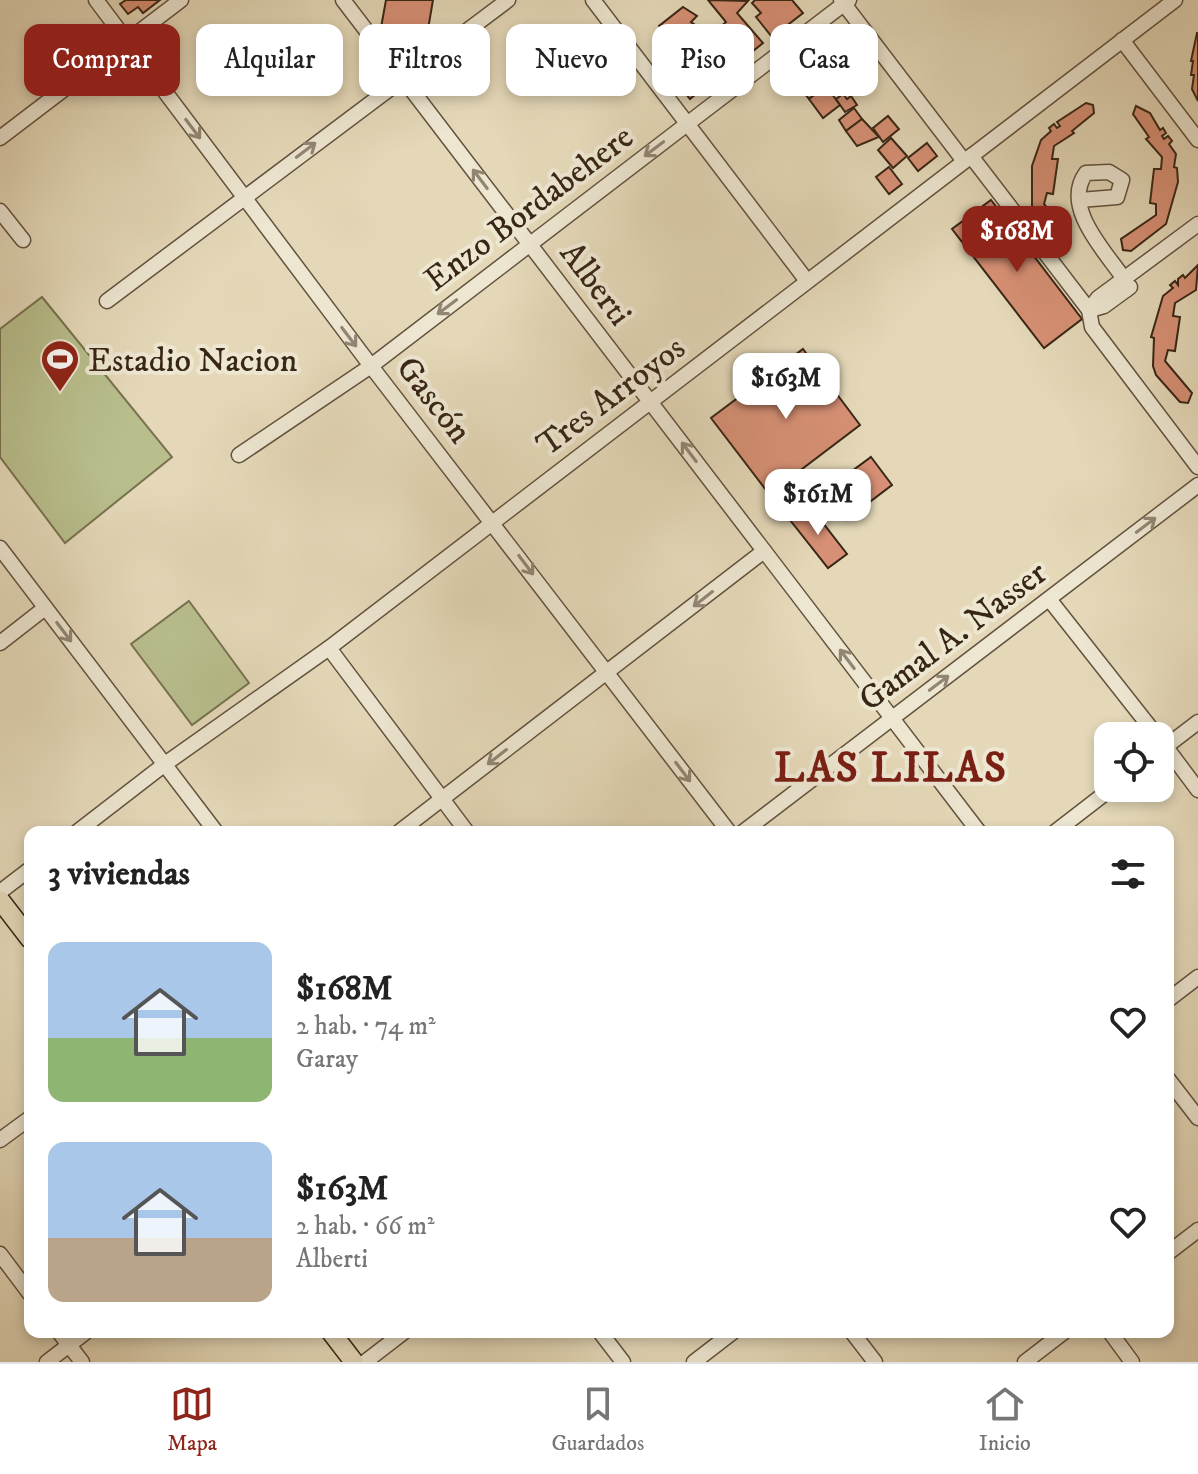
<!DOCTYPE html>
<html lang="es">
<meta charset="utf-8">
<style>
body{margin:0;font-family:"IM FELL DW Pica",serif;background:#f6f6f6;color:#222;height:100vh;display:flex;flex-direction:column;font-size:30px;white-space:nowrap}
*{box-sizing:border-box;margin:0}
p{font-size:26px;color:#767676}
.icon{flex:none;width:44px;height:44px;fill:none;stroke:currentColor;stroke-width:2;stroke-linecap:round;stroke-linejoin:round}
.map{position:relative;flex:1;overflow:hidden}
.sheet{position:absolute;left:24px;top:826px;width:1150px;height:512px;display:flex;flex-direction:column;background:#fff;border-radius:16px;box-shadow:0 4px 12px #0003}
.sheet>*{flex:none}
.guide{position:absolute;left:24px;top:24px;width:1150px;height:72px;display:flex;gap:16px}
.fabs{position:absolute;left:1094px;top:722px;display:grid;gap:16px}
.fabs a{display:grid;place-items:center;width:80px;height:80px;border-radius:16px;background:#fff;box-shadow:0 4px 12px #0003;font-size:40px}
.price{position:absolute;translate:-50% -68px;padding:0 18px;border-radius:16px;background:#fff;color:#222;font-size:26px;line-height:52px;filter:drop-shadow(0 2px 4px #0008)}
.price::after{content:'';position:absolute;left:50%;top:48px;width:24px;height:18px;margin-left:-12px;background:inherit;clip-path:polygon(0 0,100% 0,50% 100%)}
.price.active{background:#8f2418;color:#fff}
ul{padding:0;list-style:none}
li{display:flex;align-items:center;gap:24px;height:200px;padding:0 24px}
li span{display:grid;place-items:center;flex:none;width:224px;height:160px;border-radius:16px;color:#555}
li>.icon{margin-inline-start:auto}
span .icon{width:96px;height:96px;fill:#fffc;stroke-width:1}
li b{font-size:34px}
h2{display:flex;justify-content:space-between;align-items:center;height:96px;padding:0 24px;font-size:34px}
.chip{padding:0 28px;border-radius:16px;background:#fff;box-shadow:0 4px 12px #0003;font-size:28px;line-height:72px}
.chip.active{background:#8f2418;color:#fff}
.dock{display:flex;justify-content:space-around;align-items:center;height:112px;border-top:2px solid #e0e0e0;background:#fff;font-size:22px;color:#767676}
.dock a{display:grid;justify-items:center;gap:4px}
.dock .active{color:#8f2418}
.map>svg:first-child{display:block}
.green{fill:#b8be8c;stroke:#787250;stroke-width:2}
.building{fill:#d79075;stroke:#382615;stroke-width:2}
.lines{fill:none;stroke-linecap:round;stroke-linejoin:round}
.minor-casing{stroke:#63523e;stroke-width:17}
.major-casing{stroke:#382615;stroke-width:21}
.minor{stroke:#ede6d1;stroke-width:14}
.major{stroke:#e4d8b8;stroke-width:18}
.oneway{stroke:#928673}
.labels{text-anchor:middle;stroke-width:8;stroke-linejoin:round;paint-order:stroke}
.street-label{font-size:34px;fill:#382615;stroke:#ede6d1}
.poi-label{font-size:34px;fill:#382615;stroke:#ede6d1;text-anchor:start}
.district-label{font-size:42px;font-weight:bold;letter-spacing:2px;fill:#7a1f14;stroke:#ede6d1}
</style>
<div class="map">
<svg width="1198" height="1362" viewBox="0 0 1198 1362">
<rect width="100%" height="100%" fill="#e4d8b8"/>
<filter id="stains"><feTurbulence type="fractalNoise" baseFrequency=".0025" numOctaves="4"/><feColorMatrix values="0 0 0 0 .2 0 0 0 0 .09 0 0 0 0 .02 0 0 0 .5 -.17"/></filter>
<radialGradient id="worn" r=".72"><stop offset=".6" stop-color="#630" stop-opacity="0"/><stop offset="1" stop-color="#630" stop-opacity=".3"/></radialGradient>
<!-- green -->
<g class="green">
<path d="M42,297L172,457L65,543L0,457V329Z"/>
<path d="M189,601L249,683L192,725L131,644Z"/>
</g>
<!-- building -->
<g class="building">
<path d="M126,0H160L143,13L138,7L128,14L120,4Z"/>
<path d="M386,0H433L426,41L380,33Z"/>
<path d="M708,0L748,1L737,13L763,43L732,68L716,48L721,44L712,34L726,22Z"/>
<path d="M755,0H792L803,13L772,37L756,17L761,13L752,3Z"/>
<path d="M683,7L697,16L691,22L705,32L694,43L720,74L690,99L674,79L679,75L670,65L682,54L659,26Z"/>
<path d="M835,29L843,31L869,65L848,81L818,42Z"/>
<path d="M1197,33H1198V101L1192,89L1194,75H1191L1193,61H1191Z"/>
<path d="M806,63L826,86L809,99L791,76Z"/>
<path d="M865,73L873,84L853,94L847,86Z"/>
<path d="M826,86L840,105L823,118L809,99Z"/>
<path d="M843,94L847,99L851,96L857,105L845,112L836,99Z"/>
<path d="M1086,103L1093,105L1094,113L1072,131L1074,133L1054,146L1052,159H1058L1053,194L1047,193L1044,204L1071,236L1067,246L1058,245L1032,209V166L1041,140L1051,131L1049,128L1054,124L1057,128L1060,126L1057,122Z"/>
<path d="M1136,106L1150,113L1160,130L1163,128L1166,133L1162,136L1164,139L1168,136L1172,141L1169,144L1176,154L1174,167L1177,168L1178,182L1166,224L1131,251L1123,250L1121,239L1156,215V204L1150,203L1154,169H1161L1162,157L1146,139L1149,137L1133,114Z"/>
<path d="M854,108L862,119L846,131L839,120Z"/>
<path d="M888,116L899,129L883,142L873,128Z"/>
<path d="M862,119L879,137L857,146L846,131Z"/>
<path d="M891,138L907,156L893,168L878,150Z"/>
<path d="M927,143L937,156L918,171L908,158Z"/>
<path d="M889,167L902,184L889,194L876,177Z"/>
<path d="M991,200L1082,319L1044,348L952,229Z"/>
<path d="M1198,265L1196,290L1175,303L1173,316L1180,317L1175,351L1168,350L1165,361L1192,393L1188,403L1180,402L1156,375L1153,366L1154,338L1151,337L1163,296L1173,288L1170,285L1175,281L1178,285V279L1183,275L1185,278Z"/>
<path d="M803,349L860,425L769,494L711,418Z"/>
<path d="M871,457L892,485L846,520L825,491Z"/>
<path d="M809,505L847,554L828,568L790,520Z"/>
</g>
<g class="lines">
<!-- minor casing -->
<g class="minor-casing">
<g id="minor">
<path d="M96,0L371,366L729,832"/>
<path d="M343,0L979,832"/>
<path d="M593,0L807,281"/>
<path d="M841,0L964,161"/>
<path d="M1122,40L1198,140"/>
<path d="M0,138L181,0"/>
<path d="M971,156L1089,310L1092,327L1198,467"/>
<path d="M1080,200L1117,197L1122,180L1109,172L1086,173C1061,207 1106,252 1124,279L1126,290"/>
<path d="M0,211L23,240"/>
<path d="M107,301L508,0"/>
<path d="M1089,310L1098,298L1198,224"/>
<path d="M1090,310L1104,306L1130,287"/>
<path d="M239,455L371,366L849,0"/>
<path d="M0,548L216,832"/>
<path d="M1049,599L1157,736"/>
<path d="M0,643L45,608"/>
<path d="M329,648L467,832"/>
<path d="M1160,739L1198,790"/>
<path d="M1160,751L1198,722"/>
<path d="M77,832L165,764L329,648L1175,0"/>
<path d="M399,832L764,551"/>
<path d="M743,832L1198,485"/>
<path d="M1055,832L1112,788"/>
<path d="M0,892L30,869"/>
<path d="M1168,1000L1198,977"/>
<path d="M1168,1079L1198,1118"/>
<path d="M0,1140L30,1118"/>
<path d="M1168,1253L1198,1230"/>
<path d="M0,1254L30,1294"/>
<path d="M59,1332L82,1362"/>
<path d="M600,1332L623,1362"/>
<path d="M852,1332L875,1362"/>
<path d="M1110,1332L1132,1362"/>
<path d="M47,1362L86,1332"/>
<path d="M365,1362L404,1332"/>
<path d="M694,1362L733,1332"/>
<path d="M1025,1362L1064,1332"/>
</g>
</g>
<!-- major casing -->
<g class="major-casing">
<g id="major">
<path d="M0,900L30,939"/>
<path d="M331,1332L354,1362"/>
</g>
</g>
<!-- minor -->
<use href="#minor" class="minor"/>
<!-- major -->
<use href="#major" class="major"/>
</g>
<!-- one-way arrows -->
<defs><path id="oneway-shaft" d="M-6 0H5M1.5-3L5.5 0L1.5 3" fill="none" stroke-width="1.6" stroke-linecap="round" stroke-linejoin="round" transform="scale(2)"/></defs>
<g class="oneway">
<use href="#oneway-shaft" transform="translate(193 129) rotate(53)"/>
<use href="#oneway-shaft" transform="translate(654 149) rotate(143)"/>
<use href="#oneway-shaft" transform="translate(306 150) rotate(-37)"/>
<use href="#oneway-shaft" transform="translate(480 179) rotate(-127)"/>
<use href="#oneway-shaft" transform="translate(447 307) rotate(143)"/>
<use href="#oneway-shaft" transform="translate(349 337) rotate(53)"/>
<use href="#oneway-shaft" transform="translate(689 452) rotate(-127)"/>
<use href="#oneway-shaft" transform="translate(1146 525) rotate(-37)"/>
<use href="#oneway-shaft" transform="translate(526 565) rotate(53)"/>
<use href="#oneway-shaft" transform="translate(703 599) rotate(142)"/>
<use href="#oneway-shaft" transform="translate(64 632) rotate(53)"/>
<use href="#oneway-shaft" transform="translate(847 659) rotate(-127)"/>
<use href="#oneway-shaft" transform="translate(939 683) rotate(-37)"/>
<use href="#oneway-shaft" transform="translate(497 757) rotate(142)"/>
<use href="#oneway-shaft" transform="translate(683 772) rotate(53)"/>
</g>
<!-- icons -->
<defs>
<g id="stadium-pin" transform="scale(2)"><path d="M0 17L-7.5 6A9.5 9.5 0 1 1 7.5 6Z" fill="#8f2418" stroke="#ede6d1"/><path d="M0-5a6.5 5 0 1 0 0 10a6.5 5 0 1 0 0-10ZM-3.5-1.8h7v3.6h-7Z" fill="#fff"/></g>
</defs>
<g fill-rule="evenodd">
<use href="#stadium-pin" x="60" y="359"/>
</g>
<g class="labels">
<!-- street labels -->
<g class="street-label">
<text transform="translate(528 207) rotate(-37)" y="12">Enzo Bordabehere</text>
<text transform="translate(597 283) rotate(53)" y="12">Alberti</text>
<text transform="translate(610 395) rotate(-37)" y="12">Tres Arroyos</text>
<text transform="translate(435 399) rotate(52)" y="12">Gascón</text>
<text transform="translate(952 635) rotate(-37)" y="12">Gamal A. Nasser</text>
</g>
<!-- poi labels -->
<g class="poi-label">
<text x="88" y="371">Estadio Nacion</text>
</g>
<!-- district labels -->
<g class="district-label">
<text x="891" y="781">LAS LILAS</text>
</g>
</g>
<rect width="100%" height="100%" filter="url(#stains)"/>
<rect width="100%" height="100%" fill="url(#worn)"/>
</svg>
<div class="fabs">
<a><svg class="icon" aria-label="locate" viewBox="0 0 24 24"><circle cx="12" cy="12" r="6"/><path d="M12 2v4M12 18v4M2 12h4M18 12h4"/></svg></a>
</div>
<b class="price active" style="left:1017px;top:274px">$168M</b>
<b class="price" style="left:786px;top:421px">$163M</b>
<b class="price" style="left:818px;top:537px">$161M</b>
<div class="guide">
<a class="chip active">Comprar</a>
<a class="chip">Alquilar</a>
<a class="chip">Filtros</a>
<a class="chip">Nuevo</a>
<a class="chip">Piso</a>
<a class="chip">Casa</a>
</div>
<section class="sheet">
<h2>3 viviendas<svg class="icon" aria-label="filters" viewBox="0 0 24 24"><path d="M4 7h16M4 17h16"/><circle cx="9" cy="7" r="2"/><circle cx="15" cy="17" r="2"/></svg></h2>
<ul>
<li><span style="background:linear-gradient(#a9c7e8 60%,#8fb573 0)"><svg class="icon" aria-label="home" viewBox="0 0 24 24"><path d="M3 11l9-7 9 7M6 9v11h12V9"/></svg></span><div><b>$168M</b><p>2 hab. · 74 m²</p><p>Garay</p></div><svg class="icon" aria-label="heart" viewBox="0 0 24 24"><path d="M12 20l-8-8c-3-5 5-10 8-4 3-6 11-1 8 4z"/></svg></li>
<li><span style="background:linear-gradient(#a9c7e8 60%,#b9a48a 0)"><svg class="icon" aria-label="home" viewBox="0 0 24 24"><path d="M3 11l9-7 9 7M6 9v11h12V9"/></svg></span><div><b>$163M</b><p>2 hab. · 66 m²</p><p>Alberti</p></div><svg class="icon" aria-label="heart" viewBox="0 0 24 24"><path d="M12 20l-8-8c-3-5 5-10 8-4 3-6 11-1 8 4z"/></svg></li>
</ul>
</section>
</div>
<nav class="dock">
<a class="active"><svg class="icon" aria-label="map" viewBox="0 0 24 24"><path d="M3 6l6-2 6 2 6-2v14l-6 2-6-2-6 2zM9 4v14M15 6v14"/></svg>Mapa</a>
<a><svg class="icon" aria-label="saved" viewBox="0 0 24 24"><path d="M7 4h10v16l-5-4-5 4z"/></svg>Guardados</a>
<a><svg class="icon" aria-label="home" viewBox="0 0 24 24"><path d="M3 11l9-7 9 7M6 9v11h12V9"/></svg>Inicio</a>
</nav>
